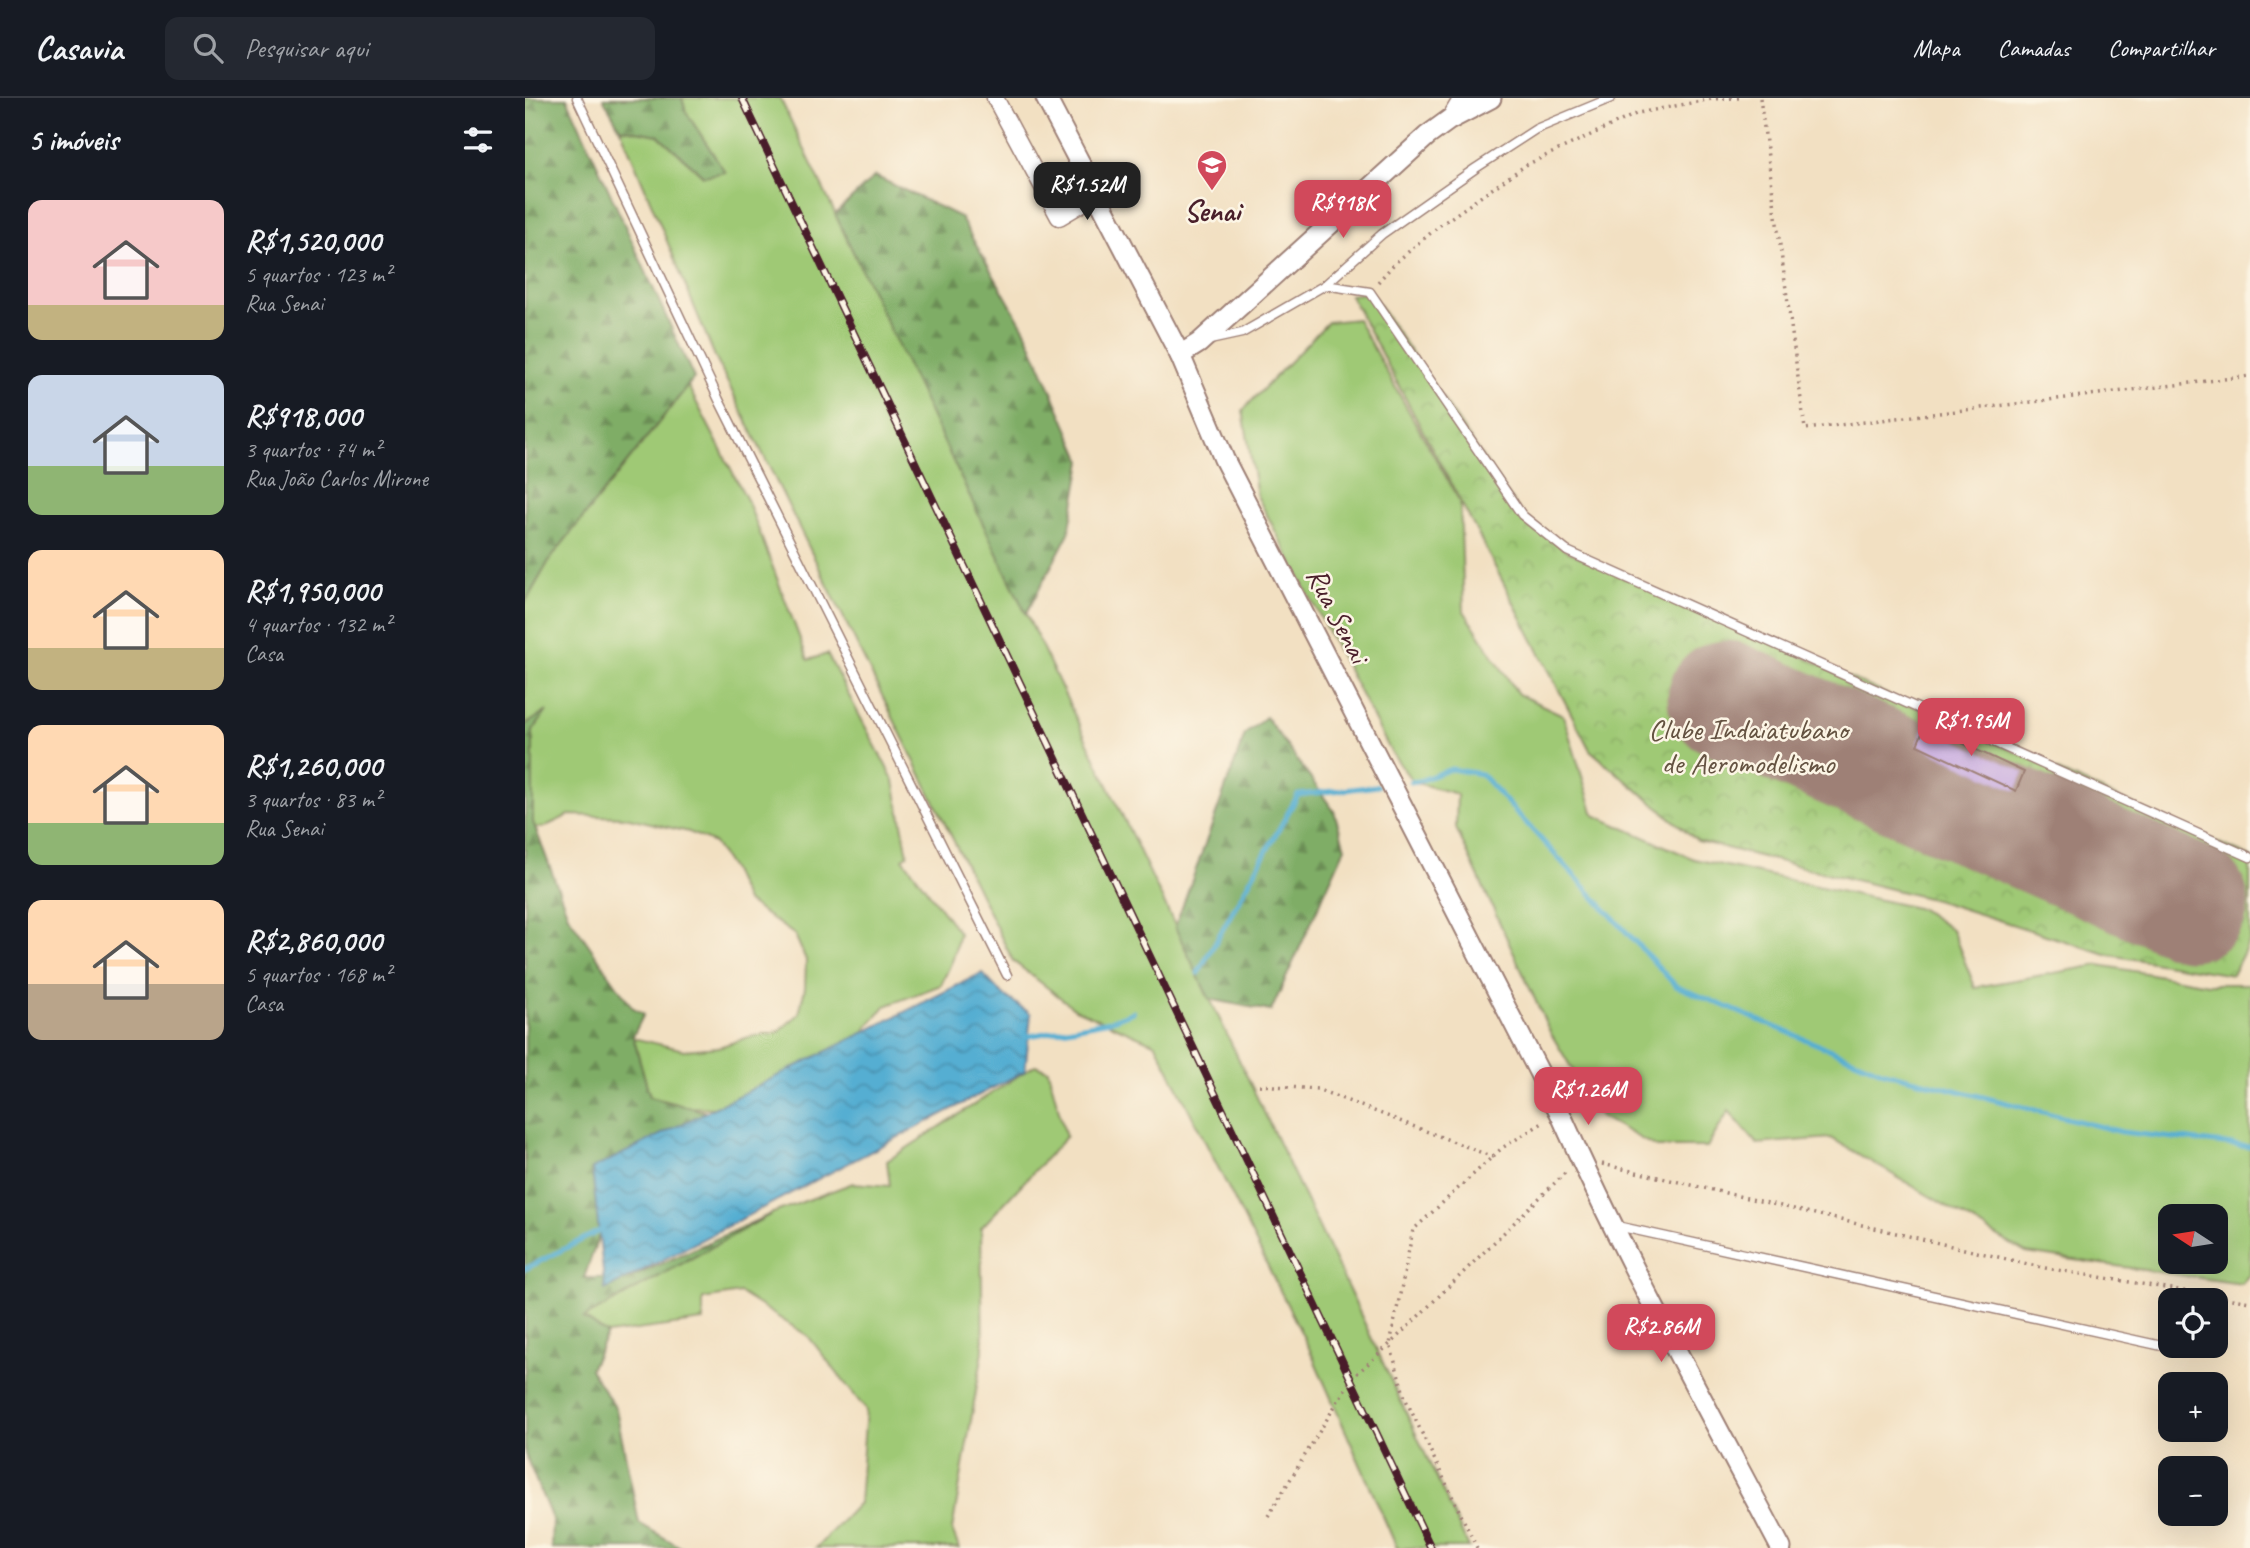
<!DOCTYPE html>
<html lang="pt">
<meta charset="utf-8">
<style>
body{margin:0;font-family:Caveat,sans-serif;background:#242831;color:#f1f3f6;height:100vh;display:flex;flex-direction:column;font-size:26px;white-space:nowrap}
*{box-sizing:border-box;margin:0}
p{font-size:23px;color:#9ea1a6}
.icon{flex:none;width:38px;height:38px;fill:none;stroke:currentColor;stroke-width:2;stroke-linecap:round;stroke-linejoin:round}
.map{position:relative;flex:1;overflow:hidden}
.details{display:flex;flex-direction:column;background:#171b24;width:525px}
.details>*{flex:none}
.needle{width:46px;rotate:282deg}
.controls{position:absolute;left:1633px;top:1106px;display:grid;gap:14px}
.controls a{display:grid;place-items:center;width:70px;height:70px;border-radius:14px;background:#171b24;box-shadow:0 7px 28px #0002;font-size:35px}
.price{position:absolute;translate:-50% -60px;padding:0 16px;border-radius:14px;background:#d1495b;color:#fff;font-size:23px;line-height:46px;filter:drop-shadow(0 2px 4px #0008)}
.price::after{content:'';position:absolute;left:50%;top:42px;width:21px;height:16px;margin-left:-10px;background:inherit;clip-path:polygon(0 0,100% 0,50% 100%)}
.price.on{background:#222;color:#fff}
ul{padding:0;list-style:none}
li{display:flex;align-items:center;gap:21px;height:175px;padding:0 28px}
li span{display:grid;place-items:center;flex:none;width:196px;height:140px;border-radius:14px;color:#555}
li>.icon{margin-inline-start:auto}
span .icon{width:84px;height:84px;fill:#fffc;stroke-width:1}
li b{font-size:30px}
h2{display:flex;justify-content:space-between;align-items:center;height:84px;padding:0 28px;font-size:30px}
header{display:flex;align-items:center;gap:42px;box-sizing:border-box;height:98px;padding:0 35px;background:#171b24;border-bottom:2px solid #363941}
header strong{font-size:33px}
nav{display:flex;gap:38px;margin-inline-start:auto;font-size:24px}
.search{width:490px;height:63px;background:#242831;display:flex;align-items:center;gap:18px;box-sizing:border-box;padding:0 24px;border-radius:14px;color:#9ea1a6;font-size:26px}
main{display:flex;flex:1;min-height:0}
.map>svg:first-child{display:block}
.green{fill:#9fc975;stroke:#747450;stroke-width:2;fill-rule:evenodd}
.forest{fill:url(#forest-firs);stroke:#646648;stroke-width:2}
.park{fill:url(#park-crowns);stroke:#747450;stroke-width:2}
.water{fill:url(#water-waves);stroke:#50667e;stroke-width:2}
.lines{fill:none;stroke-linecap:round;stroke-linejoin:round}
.stream{stroke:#55aed2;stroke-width:5}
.runway{stroke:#9e8076;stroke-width:117}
.building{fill:#c1a2e0}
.service-casing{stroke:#9e8076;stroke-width:11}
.minor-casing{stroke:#9e8076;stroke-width:19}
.tertiary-casing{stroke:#9e8076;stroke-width:23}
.path{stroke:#9e8076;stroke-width:3.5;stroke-dasharray:2 5;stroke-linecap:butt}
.service{stroke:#fff;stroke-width:8}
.minor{stroke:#fff;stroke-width:16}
.tertiary{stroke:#fff;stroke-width:19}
.rail-casing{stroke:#4a1f2b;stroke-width:8}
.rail{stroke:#fcf5e5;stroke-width:5;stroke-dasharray:16;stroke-linecap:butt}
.labels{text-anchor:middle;stroke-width:5;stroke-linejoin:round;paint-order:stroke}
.poi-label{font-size:30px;font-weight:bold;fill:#4a1f2b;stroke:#fcf5e5}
.street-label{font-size:30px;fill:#4a1f2b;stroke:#fcf5e5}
.park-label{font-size:30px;fill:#645241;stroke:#fcf5e5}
</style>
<header>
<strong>Casavia</strong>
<div class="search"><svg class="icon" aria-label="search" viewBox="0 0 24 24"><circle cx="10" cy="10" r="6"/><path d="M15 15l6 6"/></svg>Pesquisar aqui</div>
<nav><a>Mapa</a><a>Camadas</a><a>Compartilhar</a></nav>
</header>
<main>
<section class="details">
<h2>5 imóveis<svg class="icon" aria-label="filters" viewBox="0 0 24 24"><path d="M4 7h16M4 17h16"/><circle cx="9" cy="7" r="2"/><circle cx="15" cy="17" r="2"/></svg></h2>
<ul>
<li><span style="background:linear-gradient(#f6c9c9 75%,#c2b280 0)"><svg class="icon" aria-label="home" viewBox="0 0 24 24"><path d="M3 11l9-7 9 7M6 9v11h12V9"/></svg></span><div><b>R$1,520,000</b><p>5 quartos · 123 m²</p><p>Rua Senai</p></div></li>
<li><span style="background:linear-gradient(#c9d6e8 65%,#8fb573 0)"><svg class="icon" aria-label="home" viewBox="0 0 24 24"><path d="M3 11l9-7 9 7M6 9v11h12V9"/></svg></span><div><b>R$918,000</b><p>3 quartos · 74 m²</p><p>Rua João Carlos Mirone</p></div></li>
<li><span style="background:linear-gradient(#ffd9b3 70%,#c2b280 0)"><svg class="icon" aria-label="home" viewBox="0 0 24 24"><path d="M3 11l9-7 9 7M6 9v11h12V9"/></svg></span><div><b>R$1,950,000</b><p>4 quartos · 132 m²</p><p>Casa</p></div></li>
<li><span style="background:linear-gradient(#ffd9b3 70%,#8fb573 0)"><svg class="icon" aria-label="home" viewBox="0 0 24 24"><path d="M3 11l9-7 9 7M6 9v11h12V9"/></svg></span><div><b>R$1,260,000</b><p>3 quartos · 83 m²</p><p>Rua Senai</p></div></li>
<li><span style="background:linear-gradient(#ffd9b3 60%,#b9a48a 0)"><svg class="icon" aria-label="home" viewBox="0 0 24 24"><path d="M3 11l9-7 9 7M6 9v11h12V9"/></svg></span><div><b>R$2,860,000</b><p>5 quartos · 168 m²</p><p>Casa</p></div></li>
</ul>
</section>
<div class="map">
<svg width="1725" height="1450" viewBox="0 0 1725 1450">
<defs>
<pattern id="forest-firs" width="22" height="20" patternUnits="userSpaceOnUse" patternTransform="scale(1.75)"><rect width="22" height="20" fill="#7fad66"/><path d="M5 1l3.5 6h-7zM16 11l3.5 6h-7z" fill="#6a8c54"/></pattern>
<pattern id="park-crowns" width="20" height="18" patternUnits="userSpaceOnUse" patternTransform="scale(1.75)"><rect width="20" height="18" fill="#9fc975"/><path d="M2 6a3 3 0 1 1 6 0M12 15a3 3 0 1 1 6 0" fill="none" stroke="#8aac65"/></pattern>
<pattern id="water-waves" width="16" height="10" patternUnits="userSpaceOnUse" patternTransform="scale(1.75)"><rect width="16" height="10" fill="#55aed2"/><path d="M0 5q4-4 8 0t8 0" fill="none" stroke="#488dab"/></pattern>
</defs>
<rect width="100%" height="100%" fill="#fcf5e5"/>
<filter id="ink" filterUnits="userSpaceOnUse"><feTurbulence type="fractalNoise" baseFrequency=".0143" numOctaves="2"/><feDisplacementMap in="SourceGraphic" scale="14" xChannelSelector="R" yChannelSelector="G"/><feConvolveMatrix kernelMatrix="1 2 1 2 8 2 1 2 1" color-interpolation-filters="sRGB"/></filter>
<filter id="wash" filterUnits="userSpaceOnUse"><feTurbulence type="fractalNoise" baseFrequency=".00686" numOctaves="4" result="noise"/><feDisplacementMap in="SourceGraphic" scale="28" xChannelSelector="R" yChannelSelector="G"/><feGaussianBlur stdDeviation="1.57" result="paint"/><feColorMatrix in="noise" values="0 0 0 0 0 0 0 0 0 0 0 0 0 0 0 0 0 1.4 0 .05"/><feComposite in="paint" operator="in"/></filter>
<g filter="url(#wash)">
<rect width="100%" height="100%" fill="#f2e0c2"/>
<!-- green -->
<g class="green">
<path d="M157,0H255L832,1209L944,1450H872L784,1250L631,946L550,911L488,863L191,261L95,30L133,37L178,78L200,74L161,14Z"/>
<path d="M832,221L935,404L939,513L993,596L1038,617L1069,717L1169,761L1396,811L1427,832L1450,889L1574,867L1683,886H1725V1176L1716,1186L1501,1155L1306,1040L1232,1046L1204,1013L1182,1049H1131L1075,1018L1025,934L931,730L932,696L888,684L866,654L732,398L718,312L803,224ZM1690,1118V1164H1645V1118Z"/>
<path d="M163,288L223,404L283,562L302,556L369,683L383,757L378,760L434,835L428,861L416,887L360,908L337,936L191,1010L163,1009L125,999L108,940L159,952L194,949L224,939L253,934L274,916L280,890L281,862L270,837L221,803L206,771L189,745L164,734L100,719L44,717L19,729L10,730L8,725V633L20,615L0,627V505L25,461Z"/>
<path d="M510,967L523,972L541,1039L456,1130L458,1253L427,1432L434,1450H291L334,1405L341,1312L283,1238L215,1195L178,1201V1223L82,1236L59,1220L248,1115L328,1085L365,1088L362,1063Z"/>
</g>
<!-- forest -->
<g class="forest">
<path d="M0,0H42L169,280L25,461L0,505Z"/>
<path d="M78,0H157L161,14L200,74L179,78L133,37L95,30Z"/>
<path d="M350,78L435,119L500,232L557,363L544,435L501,516L310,116Z"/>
<path d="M22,613L8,633V724L43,817L107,909L119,916L108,938L125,999L194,1017L91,1089L59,1180H105L248,1115L59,1220L82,1236L65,1271L91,1311L114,1425L157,1450H26L27,1421L0,1356V627Z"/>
<path d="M741,619L809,713L820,750L746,913L684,901L650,829L720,636Z"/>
</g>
<!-- park -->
<path class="park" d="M845,194L997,417L1042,453L1725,759V842L1707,877L1584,857L1410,802L1173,743L1065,652L953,436L825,197Z"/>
<!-- water -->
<path class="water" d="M457,875L476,895L506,916L500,973L80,1192L67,1071Z"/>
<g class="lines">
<!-- stream -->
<g class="stream">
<path d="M885,684L894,683L926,671L956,676L1151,888L1359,974L1597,1034L1725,1049"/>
<path d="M673,875L773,697L853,688"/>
<path d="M499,939L585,923L608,914"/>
<path d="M0,1171L78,1131"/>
</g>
<!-- runway -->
<path class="runway" d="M1201,601L1665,804"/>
</g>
<g id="blocks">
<!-- building -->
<path class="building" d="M1400,628L1499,674L1491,693L1392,647Z"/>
</g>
</g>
<g filter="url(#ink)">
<use href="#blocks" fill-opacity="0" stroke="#9e8076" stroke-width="2"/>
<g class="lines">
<!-- service casing -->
<g class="service-casing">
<g id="service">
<path d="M52,0L194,302L482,877"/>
<path d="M800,187L857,136L951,70L1011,31L1086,0"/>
<path d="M685,242L717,235L800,187L845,194L997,417L1042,453L1725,759"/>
<path d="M1092,1128L1646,1250"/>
</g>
</g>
<!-- minor casing -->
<g class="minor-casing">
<g id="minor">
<path d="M470,0L534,119L571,97"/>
<path d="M924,22L937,0"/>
</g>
</g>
<!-- tertiary casing -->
<g class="tertiary-casing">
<g id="tertiary">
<path d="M521,0L655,257L699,361L1035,1015C1101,1163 1180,1306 1256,1450"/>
<path d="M655,257L674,245L902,38L924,22L966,0"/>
</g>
</g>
<!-- path -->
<g class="path">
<path d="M1235,0L1280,331L1725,278"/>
<path d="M853,184L869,166L914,128L1001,67L1113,15L1187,1L1215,0"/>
<path d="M734,987L792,991L968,1059"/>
<path d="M1077,1066L1520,1170L1725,1204"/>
<path d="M743,1418L827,1280L865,1246L1043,1072"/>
<path d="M952,1450L880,1300L865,1246L888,1132L977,1050L1019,1024"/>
</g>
<!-- service -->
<use href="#service" class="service"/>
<!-- minor -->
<use href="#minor" class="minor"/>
<!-- tertiary -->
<use href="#tertiary" class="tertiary"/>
<!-- rail casing -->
<g class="rail-casing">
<path id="rail" d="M217,0L906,1450"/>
</g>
<!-- rail -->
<use href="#rail" class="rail"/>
</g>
</g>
<!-- icons -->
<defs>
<g id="university-pin" transform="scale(1.575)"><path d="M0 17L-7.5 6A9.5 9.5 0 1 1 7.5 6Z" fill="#d1495b" stroke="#fcf5e5"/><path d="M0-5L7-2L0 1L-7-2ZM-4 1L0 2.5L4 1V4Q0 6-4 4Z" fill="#fff"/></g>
</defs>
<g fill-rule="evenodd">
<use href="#university-pin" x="687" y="67"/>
</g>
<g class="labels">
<!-- poi labels -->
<g class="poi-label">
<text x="687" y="123">Senai</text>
</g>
<!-- street labels -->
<g class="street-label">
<text transform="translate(813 517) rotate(63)" y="10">Rua Senai</text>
</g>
<!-- park labels -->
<g class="park-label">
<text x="1223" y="641">Clube Indaiatubano<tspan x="1223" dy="34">de Aeromodelismo</tspan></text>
</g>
</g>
</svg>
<div class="controls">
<a><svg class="needle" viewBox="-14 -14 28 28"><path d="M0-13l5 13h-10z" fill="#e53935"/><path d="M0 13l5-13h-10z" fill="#9ea1a6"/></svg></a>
<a><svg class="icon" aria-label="locate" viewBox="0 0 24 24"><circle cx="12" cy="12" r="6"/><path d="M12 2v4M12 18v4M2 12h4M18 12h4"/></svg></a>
<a>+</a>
<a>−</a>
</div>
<b class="price on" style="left:562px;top:124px">R$1.52M</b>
<b class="price" style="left:818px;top:142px">R$918K</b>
<b class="price" style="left:1446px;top:660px">R$1.95M</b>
<b class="price" style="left:1063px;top:1029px">R$1.26M</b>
<b class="price" style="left:1136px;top:1266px">R$2.86M</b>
</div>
</main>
